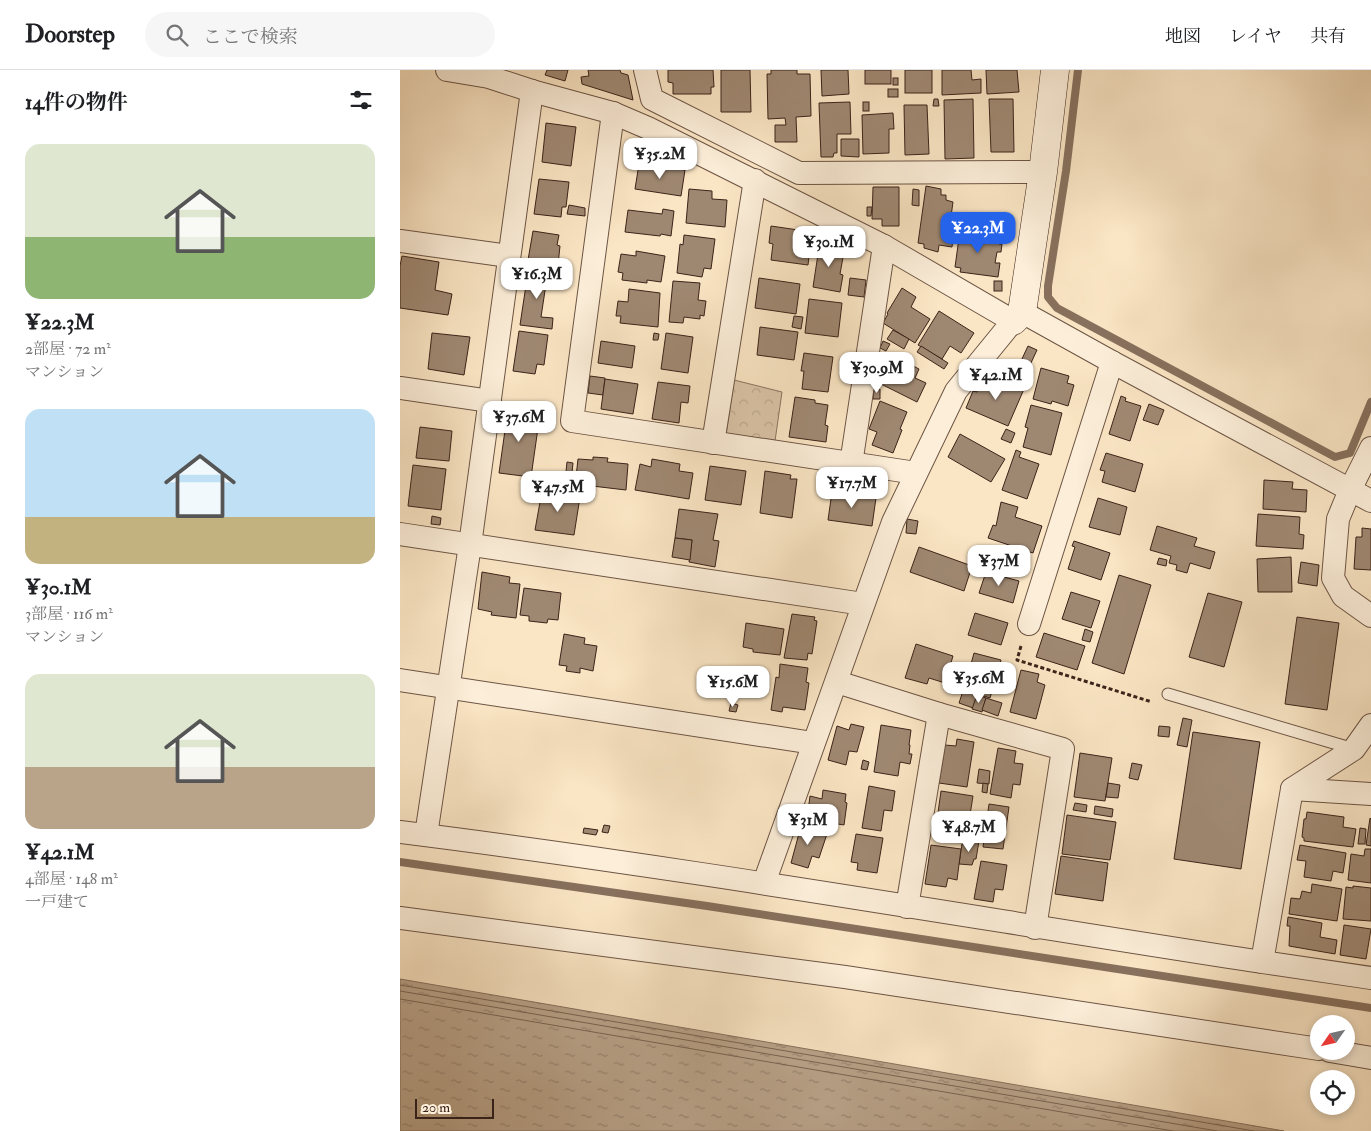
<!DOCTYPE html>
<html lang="ja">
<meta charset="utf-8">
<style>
body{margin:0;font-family:"IM FELL Double Pica","Noto Serif JP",serif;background:#f6f6f6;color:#202124;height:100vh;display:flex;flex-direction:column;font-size:19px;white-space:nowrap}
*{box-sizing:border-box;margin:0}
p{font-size:16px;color:#757577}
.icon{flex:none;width:28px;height:28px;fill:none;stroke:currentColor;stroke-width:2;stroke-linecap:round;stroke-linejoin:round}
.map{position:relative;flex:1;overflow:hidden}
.details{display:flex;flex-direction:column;background:#fff;width:400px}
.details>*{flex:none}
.needle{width:32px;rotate:236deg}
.fabs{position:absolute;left:910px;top:945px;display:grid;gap:10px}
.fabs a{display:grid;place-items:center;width:45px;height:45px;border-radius:50%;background:#fff;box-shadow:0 2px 8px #0003;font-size:25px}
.scale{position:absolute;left:15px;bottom:12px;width:79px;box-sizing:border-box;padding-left:5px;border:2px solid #3c2319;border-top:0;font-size:14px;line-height:18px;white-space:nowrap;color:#3c2319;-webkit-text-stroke:4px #fceed9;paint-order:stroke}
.price{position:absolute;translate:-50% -42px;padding:0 11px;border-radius:10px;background:#fff;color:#222;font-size:16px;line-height:32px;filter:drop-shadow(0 1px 2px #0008)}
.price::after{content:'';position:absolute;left:50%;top:30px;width:15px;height:11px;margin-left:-8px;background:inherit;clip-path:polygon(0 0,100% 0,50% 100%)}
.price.on{background:#2563eb;color:#fff}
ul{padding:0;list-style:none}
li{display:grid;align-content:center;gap:10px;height:265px;padding:0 25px}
li span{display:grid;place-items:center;height:155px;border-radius:15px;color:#555}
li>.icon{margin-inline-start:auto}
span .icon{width:90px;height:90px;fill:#fffc;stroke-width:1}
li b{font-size:21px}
h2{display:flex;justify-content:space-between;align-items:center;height:60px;padding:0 25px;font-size:21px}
header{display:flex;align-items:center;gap:30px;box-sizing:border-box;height:70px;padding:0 25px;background:#fff;border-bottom:1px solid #e0e0e0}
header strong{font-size:24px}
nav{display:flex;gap:28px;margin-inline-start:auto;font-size:18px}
.search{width:350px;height:45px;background:#f6f6f6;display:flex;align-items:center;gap:12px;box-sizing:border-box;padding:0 18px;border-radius:28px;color:#757577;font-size:19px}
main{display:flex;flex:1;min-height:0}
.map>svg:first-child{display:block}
.park{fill:url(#park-crowns);stroke:#8b7460}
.water{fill:url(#water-ripples);stroke:#87705d}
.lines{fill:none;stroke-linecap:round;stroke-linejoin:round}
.shore{stroke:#7a6352;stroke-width:1}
.stream{stroke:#87705d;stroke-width:8}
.building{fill:#9f8872;stroke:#3c2319}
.lane-casing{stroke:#6c5444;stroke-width:13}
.street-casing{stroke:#6c5444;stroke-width:24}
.secondary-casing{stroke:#3c2319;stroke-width:29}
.path{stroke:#3c2319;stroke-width:3;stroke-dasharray:4 2.5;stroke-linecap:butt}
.lane{stroke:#fceed9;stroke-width:11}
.street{stroke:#fceed9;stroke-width:22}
.secondary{stroke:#fceed9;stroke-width:28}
</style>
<header>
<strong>Doorstep</strong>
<div class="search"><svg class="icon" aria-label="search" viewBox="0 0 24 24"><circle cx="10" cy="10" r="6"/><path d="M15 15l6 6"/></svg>ここで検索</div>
<nav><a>地図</a><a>レイヤ</a><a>共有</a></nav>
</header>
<main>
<section class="details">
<h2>14件の物件<svg class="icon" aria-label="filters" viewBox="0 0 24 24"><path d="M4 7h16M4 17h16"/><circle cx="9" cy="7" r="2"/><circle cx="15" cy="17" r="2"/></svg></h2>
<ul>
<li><span style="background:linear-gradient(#dfe7d0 60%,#8fb573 0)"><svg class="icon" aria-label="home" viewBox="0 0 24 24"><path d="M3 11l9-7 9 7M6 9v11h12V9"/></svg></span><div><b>¥22.3M</b><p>2部屋 · 72 m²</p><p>マンション</p></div></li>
<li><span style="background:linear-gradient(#bfe0f5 70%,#c2b280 0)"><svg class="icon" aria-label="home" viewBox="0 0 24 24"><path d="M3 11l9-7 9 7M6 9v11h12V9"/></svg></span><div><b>¥30.1M</b><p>3部屋 · 116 m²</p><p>マンション</p></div></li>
<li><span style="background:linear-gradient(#dfe7d0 60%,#b9a48a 0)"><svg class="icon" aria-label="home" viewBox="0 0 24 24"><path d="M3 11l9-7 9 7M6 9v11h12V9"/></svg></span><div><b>¥42.1M</b><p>4部屋 · 148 m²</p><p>一戸建て</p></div></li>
</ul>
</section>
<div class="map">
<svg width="971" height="1061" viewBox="0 0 971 1061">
<defs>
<pattern id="park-crowns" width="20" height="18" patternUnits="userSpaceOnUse" patternTransform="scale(1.25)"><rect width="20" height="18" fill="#dac4a7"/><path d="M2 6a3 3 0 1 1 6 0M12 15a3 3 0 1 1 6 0" fill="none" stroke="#bca88f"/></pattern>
<pattern id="water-ripples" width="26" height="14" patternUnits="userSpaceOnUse" patternTransform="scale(1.25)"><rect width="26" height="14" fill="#b9a38a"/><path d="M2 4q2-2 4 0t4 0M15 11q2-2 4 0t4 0" fill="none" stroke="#988470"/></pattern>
</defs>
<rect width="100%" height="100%" fill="#fae5c4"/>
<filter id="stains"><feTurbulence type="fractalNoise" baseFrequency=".004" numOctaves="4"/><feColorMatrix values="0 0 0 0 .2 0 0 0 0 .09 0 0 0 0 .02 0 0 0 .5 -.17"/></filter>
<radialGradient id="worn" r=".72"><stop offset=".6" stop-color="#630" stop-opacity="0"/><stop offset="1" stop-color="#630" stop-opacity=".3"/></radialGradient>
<!-- park -->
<path class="park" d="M334,310L382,322L375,371L326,365Z"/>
<!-- water -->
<path class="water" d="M0,909L884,1061H0Z"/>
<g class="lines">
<!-- shore -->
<g class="shore">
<path d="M0,915L854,1061"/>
<path d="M0,921L817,1061"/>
<path d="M0,929L773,1061"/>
</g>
<!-- stream -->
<g class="stream">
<path d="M678,0L666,101L648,216V227L657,238L935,387L950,383L971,332"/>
<path d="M0,792L307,836L971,938"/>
</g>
</g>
<!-- building -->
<g class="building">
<path d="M147,0H168L165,11L145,5Z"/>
<path d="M188,0H220L221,3L228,5L233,30L182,14L181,7L189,6Z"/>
<path d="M268,0H313L314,17H311V24H273V13L268,12Z"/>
<path d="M321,0H350L351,42H321Z"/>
<path d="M371,0H397V4H410L411,46L396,47L397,72H375V55H386L385,48L368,49L367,4H371Z"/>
<path d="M421,0H448L449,24L422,26Z"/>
<rect x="465" y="0" width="26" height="14"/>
<rect x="505" y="0" width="27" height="23"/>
<path d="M542,0H571L572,10L581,9V23L542,25Z"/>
<path d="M586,0H617L619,22L587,24Z"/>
<rect x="493" y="8" width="5" height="7"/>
<rect x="488" y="19" width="10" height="8"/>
<path d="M534,29H538L539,36H533Z"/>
<path d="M573,29L574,88L545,89L544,30Z"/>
<path d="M589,29H613L614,82H591Z"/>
<path d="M450,32L451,64H437V83H434L433,87H421L419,33Z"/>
<rect x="463" y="32" width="6" height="9"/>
<path d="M504,35H527L529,84L505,85Z"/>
<path d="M493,43L494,59H489V83L463,84L462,45Z"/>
<path d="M146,53L176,57L171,96L142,92Z"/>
<path d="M441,69H459V87L441,86Z"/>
<path d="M239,94L285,100L281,126L235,119Z"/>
<path d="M139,109L169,112L166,137H162L161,147L134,144Z"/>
<path d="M526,116L541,119V125H546V130L553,132L549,161H554L552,177L539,175L538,182L524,178V174L518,173Z"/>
<path d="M473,117H499V156H482V149H472Z"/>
<path d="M289,119L312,121V129L327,130L325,157L286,153Z"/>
<path d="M513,119L519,120V136L512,135Z"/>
<path d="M169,135L185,138V146L167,144Z"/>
<path d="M467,137H472L471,146H467Z"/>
<path d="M263,139L274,141L271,166L261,164L260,166L225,162L228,140L262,144Z"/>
<path d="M371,156L412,162L408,195L371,190L373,174L369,173Z"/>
<path d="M133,161L159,165L157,175L160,176L158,195L154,194L153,200L127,196Z"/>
<path d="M560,161L599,167V174H602L601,182H597L595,193H600L598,207L560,202L561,198L555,197Z"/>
<path d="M284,165L315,169L311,199L304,198L302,207L277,203L280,174L283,175Z"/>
<path d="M420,171L435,173L434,181L444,182L440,204L443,205L440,222L413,217Z"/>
<path d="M236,181L265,186L261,212L247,210V213L222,210L223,203L218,202L221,184L236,186Z"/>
<path d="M2,186L39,192L35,220L52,224L48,245L0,238V196Z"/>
<path d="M128,202L161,207L160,216L146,214L141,247L153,248L152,259L120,255Z"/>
<path d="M359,208L400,214L396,244L355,238Z"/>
<path d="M450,208L466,210L464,227L448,225Z"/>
<path d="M273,211L300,213L298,230L306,231L304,246L300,245V249L284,247L283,253L269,252Z"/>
<rect x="594" y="211" width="8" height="10"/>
<path d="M502,218L516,227L511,237L530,249L515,273L483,253L488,244L487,243Z"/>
<path d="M229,219L260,223L258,257L220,253L221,246H216L218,231L228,232Z"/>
<path d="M409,229L442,233L438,267L405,263Z"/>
<path d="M539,241L574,263L561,283L550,276L542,289L518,275Z"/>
<path d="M394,246L403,247L401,259L392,257Z"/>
<path d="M360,257L398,262L394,290L357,285Z"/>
<path d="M493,260L509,269L504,279L487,269Z"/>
<path d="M119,261L148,265L144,295L137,294L135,304L113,301Z"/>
<path d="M32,263L70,267L64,305L28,299Z"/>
<path d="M254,263L259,264L258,270H253Z"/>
<path d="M266,263L293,267L288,303L261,299Z"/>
<path d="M201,271L235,276L232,298L198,293Z"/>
<path d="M483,271L490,274L486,281L480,278Z"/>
<path d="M521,276L548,293L544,299L517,282Z"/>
<path d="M628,276L637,280L630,295L621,291Z"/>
<path d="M404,283L433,287L428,322L402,319L404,301H401Z"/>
<path d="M489,284L519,299L515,308L526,313L517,332L475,311Z"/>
<path d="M641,298L669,306L667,313L674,315L668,336L652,331L651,334L633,329Z"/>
<path d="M190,306L205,308L203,325L188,323Z"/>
<path d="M205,309L238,314L233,344L201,339Z"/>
<path d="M582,310L604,318L607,311L624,319L608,356L566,338L573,321L577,322Z"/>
<path d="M258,312L290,316L288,333L281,332L279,353L252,349Z"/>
<path d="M474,319H480V329H473Z"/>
<path d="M721,326L726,328L725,331L741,336L730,371L709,364Z"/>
<path d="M395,327L415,330V333L428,335L425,355L428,356L426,372L389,367Z"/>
<path d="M480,331L507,342L500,359L502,360L493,383L472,375L477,362L469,359Z"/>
<path d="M749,334L764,340L758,355L743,350Z"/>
<path d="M631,335L662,343L651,385L623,377L628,358L625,357Z"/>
<path d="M108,339L140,344L131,407L99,403Z"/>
<path d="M20,357L52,361L49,391L16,388Z"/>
<path d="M606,359L615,363L611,373L601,369Z"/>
<path d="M560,364L605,389L591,412L548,387Z"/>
<path d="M616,380L621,382L619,387L639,394L627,429L602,420Z"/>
<path d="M706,383L743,394L735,422L702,412L705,401L700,400Z"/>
<path d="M193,387L208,388L207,392L228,394L226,420L192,416L193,413L178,411V407H176L178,389L193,390Z"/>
<path d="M252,389L280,394L279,401L293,403L289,429L235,420L240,394L251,397Z"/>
<path d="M167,392L173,393L171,412L165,411Z"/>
<path d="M13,395L46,399L41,440L8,436Z"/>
<path d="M310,396L346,401L341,435L305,430Z"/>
<path d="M365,401L391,405L390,409H397L392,448L360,443Z"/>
<path d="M864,410L893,412L892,419L907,420L906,442L863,439Z"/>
<path d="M142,421L180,427L174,465L135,460Z"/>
<path d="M432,422L476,428L472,456L428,450Z"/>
<path d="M698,428L727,437L720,465L689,457Z"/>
<path d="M601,432L618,437L615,447L642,456L633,483L588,468L593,455L596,456Z"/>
<path d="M279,439L318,444L313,470L319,471L315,497L289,492L292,470L275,468Z"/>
<path d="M858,444L900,447L899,464L904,465L903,479L856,476Z"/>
<path d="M32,446L41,448L40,455L31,454Z"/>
<path d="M507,449L518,451L516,464L506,463Z"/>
<path d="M757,456L797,468L794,476L815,482L810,499L790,493L787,503L776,500L777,495L769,493L771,486L750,480Z"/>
<path d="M962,458L971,459V500L954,499L956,467H962Z"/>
<path d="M275,468L292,470L290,490L272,487Z"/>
<path d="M674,471L710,483L701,510L668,499L675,477L672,476Z"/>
<path d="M519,477L572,496L564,521L510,502Z"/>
<path d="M891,487L892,522H858L857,489Z"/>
<path d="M759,488L767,490L766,496L757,494Z"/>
<path d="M901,492L919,495L917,516L898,513Z"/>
<path d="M82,502L110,507L109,513L120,514L116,548L91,545L92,542L78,539Z"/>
<path d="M586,502L619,511L613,533L579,523Z"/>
<path d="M719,505L751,515L724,604L692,593Z"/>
<path d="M124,518L161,523L158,550L148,549L147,553L129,551V546L120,545Z"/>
<path d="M671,522L700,531L691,558L662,549Z"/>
<path d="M808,523L842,532L824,597L789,587Z"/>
<path d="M575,543L608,553L601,575L568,565Z"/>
<path d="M392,544L415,547L414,550L417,551L412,584L408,583L407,590L384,588Z"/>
<path d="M897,547L939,553L927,640L885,634Z"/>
<path d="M346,553L384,559L380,585L353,582V579L343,577Z"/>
<path d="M685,559L693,562L690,572L682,570Z"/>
<path d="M644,563L685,576L677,600L636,587Z"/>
<path d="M164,564L185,568L184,574L197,576L193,601L180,598V603L166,601L167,596L159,595Z"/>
<path d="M516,574L553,586L545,613L529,608L527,614L505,608Z"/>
<path d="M574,583L601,590L590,628L564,620Z"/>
<path d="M380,594L408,598L406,612L409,613L405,640L383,637L382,642L371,640L376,607L379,608Z"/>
<path d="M621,600L639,604L637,612L645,615L636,649L610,642Z"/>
<path d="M563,621L577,625L573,638L559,633Z"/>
<path d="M577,625L586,628L582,642L572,639Z"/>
<path d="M586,628L602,633L598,646L582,640Z"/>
<path d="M331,633L338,635L336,642L329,641Z"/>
<path d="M783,648L792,650L787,677L777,675Z"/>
<path d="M451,654L464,657L457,682L449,681L446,695L428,690L437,656L449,660Z"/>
<path d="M481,655L511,660L509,675H510L509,684H512L510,694L500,692L498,706L474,702Z"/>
<path d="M759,656L770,657L769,667L758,666Z"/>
<path d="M793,662L860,672L841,799L774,789Z"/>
<path d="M557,669L574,672L567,717L539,713L545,675L556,676Z"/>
<path d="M598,678L616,681L614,693L623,694L620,715L613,714L611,728L590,724Z"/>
<path d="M680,683L712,688L705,731L674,727Z"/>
<path d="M463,690L469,692L467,700L461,699Z"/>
<path d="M732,693L742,695L738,710L729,708Z"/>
<path d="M579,699L590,701L589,714L577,713Z"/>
<path d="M583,713L588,714L587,723L582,722Z"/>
<path d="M708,713L720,715L718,728L706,727Z"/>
<path d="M469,716L495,721L492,741L484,740L481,761L462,758Z"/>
<path d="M423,720L446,724L445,732L447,733L444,755L407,749L410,726L422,729Z"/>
<path d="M541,721L573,726L566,770L550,767L552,752L537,750Z"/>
<path d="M675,733L687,735L686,742L673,740Z"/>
<path d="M589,734L609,737L603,779L583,777Z"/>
<path d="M695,736L713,739L712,747L694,744Z"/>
<path d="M907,742L944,747L943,757L956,759L953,777L904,771V768L902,767L904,749H906Z"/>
<path d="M667,745L716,752L710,790L662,784Z"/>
<path d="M970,748L971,749V776L966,775Z"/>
<path d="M204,755L210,756L208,763L202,762Z"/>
<path d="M401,756L427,764L419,788L412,786L408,798L391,793Z"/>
<path d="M184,758L198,760L196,765L183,763Z"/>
<path d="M960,758L966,759L965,774H958Z"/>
<path d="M456,764L483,768L477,803L457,800L458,793L451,792Z"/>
<path d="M573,770L579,771L576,789H574L572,795L559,794L562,774L572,775Z"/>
<path d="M531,775L561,779L557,810L548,808L546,817L525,814Z"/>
<path d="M900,775L946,783L943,803L933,801L931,811L904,807L906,791L897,790Z"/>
<path d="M965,779H971V813L948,810L951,784L964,786Z"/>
<path d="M661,786L708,793L703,831L655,824Z"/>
<path d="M581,791L607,795L603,820L595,819L593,832L574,829Z"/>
<path d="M912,814L942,819L937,851L889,844L891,828L900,829L902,821L911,823Z"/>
<path d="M953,816L971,818V851L943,849L946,817L953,818Z"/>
<path d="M888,847L922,853L920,867L937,870L935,884L889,876L890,856H887Z"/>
<path d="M944,855L971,859L966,889L940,885Z"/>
</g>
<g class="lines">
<!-- lane casing -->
<g class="lane-casing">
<path id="lane" d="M768,624L954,679"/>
</g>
<!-- street casing -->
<g class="street-casing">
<g id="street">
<path d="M47,0L89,7L132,21L213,43L248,58L484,176L613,251L556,321L493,452L364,813"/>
<path d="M245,0L252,29L399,103L643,102"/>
<path d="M213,43L172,351L516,403"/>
<path d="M0,171L109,186"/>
<path d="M622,242L712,292L971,431"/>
<path d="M0,318L90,331"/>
<path d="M313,373L355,110"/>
<path d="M971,378L950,420L938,449L933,508L943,526L971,546"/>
<path d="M451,394L484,176"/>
<path d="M0,464L463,534"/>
<path d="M629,554L712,292"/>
<path d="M0,610L413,673"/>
<path d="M437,612L539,644L663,679L635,858"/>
<path d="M971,655L954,679L892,719L862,892L971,908"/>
<path d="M892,719L971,724"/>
<path d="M0,762C288,798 575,848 862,892"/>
<path d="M26,765L70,475L132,21"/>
<path d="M507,837L539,644"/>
<path d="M0,848L445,907L919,979"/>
<path d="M930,981L971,988"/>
</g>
</g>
<!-- secondary casing -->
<g class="secondary-casing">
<path id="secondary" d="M613,251L622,242L643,102L655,0"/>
</g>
<!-- path -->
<path class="path" d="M621,576L617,590L752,632"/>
<!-- lane -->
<use href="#lane" class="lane"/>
<!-- street -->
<use href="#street" class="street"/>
<!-- secondary -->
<use href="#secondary" class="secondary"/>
</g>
<rect width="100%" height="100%" filter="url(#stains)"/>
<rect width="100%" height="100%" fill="url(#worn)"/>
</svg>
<div class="fabs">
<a><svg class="needle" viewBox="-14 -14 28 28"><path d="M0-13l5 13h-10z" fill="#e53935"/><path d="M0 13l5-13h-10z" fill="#757577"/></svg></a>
<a><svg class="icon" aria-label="locate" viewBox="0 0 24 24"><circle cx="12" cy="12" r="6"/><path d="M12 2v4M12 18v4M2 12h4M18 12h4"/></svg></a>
</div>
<div class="scale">20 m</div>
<b class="price" style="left:260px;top:110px">¥35.2M</b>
<b class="price on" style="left:578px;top:184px">¥22.3M</b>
<b class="price" style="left:429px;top:198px">¥30.1M</b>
<b class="price" style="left:137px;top:230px">¥16.3M</b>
<b class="price" style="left:477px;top:324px">¥30.9M</b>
<b class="price" style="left:596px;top:331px">¥42.1M</b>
<b class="price" style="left:119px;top:373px">¥37.6M</b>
<b class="price" style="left:452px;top:439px">¥17.7M</b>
<b class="price" style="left:158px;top:443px">¥47.5M</b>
<b class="price" style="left:599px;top:517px">¥37M</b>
<b class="price" style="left:579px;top:634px">¥35.6M</b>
<b class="price" style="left:333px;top:638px">¥15.6M</b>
<b class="price" style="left:408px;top:776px">¥31M</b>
<b class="price" style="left:569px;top:783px">¥48.7M</b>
</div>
</main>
